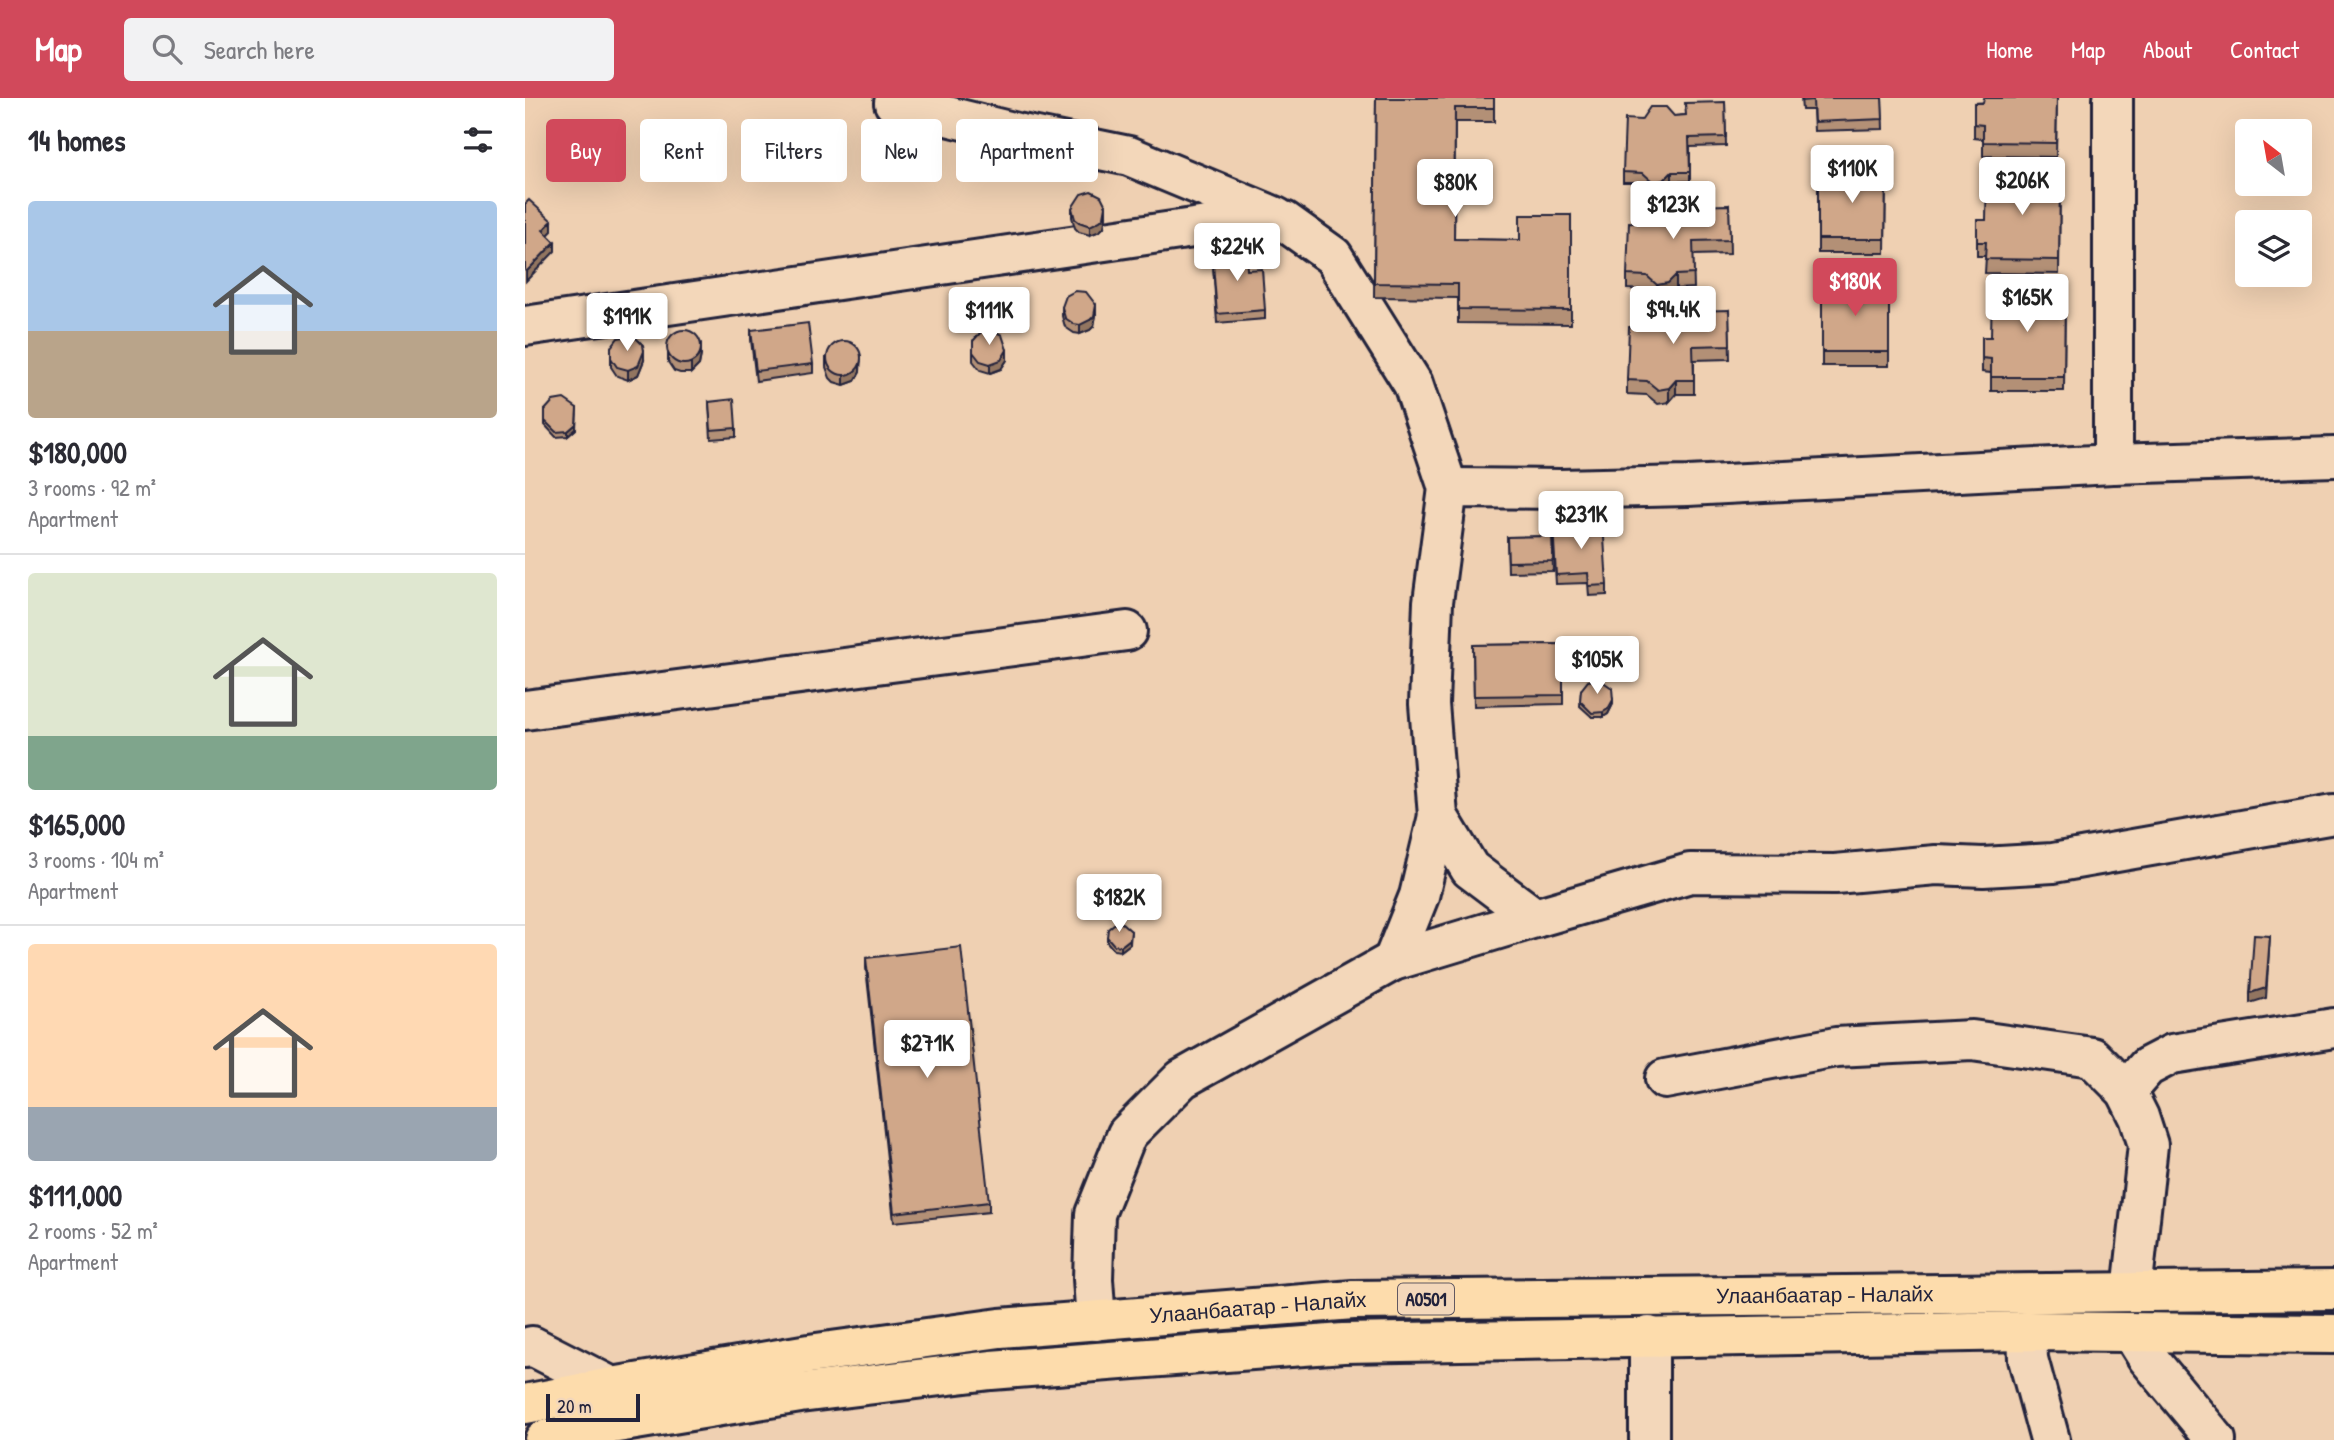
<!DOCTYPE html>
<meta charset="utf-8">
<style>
body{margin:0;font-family:"Patrick Hand",sans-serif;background:#f2f2f3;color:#2b2b33;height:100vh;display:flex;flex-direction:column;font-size:26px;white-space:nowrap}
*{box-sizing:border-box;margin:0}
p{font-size:23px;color:#7c7c81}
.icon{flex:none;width:38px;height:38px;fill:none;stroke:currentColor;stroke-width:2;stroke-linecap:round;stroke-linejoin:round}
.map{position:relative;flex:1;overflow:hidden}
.panel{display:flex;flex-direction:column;background:#fff;width:525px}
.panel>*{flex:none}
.guide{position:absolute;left:21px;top:21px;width:665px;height:63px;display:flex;gap:14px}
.needle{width:46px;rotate:329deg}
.tools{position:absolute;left:1710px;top:21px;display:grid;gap:14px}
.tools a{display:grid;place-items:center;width:77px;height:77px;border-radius:7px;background:#fff;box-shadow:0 7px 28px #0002;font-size:35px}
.scale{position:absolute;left:21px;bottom:18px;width:94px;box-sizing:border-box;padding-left:7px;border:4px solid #22223b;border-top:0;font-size:19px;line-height:24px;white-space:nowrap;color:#22223b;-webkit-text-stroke:5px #f3d7ba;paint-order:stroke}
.price{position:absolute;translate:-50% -60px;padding:0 16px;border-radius:7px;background:#fff;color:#222;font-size:23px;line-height:46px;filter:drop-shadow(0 2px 4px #0008)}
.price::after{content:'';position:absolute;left:50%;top:42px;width:21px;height:16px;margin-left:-10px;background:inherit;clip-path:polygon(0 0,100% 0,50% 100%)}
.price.active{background:#d1495b;color:#fff}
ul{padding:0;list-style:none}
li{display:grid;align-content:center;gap:14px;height:371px;padding:0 28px}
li+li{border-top:2px solid #e1e1e2}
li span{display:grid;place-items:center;height:217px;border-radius:7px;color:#555}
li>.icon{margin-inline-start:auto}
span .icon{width:126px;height:126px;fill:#fffc;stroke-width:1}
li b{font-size:30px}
h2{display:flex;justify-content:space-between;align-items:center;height:84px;padding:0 28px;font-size:30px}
.pill{padding:0 24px;border-radius:7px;background:#fff;box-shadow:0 7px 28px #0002;font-size:24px;line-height:63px}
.pill.active{background:#d1495b;color:#fff}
header{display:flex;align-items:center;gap:42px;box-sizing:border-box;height:98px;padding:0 35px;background:#d1495b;color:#fff}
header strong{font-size:33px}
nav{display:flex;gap:38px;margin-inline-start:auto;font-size:24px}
.search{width:490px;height:63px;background:#f2f2f3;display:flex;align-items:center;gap:18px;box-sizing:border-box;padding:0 24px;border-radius:7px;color:#7c7c81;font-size:26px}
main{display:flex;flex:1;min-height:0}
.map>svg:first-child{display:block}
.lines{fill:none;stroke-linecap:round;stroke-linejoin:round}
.minor-casing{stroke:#22223b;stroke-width:44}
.highway-casing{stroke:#22223b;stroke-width:44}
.minor{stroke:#f3d7ba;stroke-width:38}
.highway{stroke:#fddcac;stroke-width:38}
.wall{fill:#b39076;stroke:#22223b;stroke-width:2}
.shaded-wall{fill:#927560;stroke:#22223b;stroke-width:2}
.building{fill:#d0a789;stroke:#22223b;stroke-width:2}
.labels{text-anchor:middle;stroke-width:5;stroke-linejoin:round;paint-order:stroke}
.shield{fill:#f3d7ba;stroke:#615861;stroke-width:2}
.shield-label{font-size:19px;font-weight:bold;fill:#22223b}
.street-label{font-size:21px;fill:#22223b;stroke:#f3d7ba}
</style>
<header>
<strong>Map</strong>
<div class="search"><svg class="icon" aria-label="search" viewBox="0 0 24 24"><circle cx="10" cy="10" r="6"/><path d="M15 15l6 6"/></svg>Search here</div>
<nav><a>Home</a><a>Map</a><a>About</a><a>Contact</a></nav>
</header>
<main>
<section class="panel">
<h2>14 homes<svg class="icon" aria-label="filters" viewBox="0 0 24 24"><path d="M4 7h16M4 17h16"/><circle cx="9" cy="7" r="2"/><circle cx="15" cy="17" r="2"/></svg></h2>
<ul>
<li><span style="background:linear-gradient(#a9c7e8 60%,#b9a48a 0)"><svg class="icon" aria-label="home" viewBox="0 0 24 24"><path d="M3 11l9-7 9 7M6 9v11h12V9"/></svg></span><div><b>$180,000</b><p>3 rooms · 92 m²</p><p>Apartment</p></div></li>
<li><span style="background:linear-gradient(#dfe7d0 75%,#7fa58c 0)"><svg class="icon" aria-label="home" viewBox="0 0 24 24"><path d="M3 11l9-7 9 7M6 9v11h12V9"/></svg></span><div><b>$165,000</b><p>3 rooms · 104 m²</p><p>Apartment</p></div></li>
<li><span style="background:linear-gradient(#ffd9b3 75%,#9aa5b1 0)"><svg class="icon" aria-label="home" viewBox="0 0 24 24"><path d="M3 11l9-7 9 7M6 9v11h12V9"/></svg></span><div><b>$111,000</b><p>2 rooms · 52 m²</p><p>Apartment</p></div></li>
</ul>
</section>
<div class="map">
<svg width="1809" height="1342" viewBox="0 0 1809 1342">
<rect width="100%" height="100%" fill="#efd0b2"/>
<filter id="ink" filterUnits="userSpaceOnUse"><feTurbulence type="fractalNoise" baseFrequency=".0143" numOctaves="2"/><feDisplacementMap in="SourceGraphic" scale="14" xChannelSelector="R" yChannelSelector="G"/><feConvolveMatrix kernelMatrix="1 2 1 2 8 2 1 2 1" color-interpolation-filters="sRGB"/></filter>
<g filter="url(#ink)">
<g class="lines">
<!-- minor casing -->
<g class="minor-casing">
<g id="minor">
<path d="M1588,0V366"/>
<path d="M369,5L492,35L604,58L751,119"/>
<path d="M0,228L716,123H759L808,158L888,286L923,390"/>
<path d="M1809,359L1588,366L1163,388L1035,391L923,390L908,504L904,606L913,718L945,771L1010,820L1165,775L1310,776L1411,767L1458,769L1528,765L1809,716"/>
<path d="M0,612L602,533"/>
<path d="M868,863L894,798L913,718"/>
<path d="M1140,981L1311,949L1447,942L1567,959L1601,993L1614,1019L1623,1047L1607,1194"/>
<path d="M1601,993L1622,969L1647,956L1809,930"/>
<path d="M571,1223L568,1181L570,1116L602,1036L657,981L868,863L1010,820"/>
<path d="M1502,1233L1503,1261L1525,1342"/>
<path d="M1607,1235L1622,1259L1691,1342"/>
<path d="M1124,1238V1342"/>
<path d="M0,1250L7,1248L87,1289"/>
</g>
</g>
<!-- highway casing -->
<g class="highway-casing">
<g id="highway">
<path id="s1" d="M0,1306L87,1289L284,1256L475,1230L828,1202L1809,1192"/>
<path d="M19,1342L86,1326L275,1295L466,1272L818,1245L1502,1233L1809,1236"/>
</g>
</g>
<!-- minor -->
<use href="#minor" class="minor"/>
<!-- highway -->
<use href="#highway" class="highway"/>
</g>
<!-- wall -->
<g class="wall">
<path d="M851,0H969V24H930L929,141L995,142L1046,117V226L933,225V200L849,199Z"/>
<path d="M1276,0H1357L1358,31L1289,33L1288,12H1277Z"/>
<path d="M1532,0L1531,59L1458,58V41L1449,40V5Z"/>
<path d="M1200,4L1201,48L1165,49V83L1147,84L1139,92L1128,94L1118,84H1098V74L1116,22L1149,18L1161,17Z"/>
<path d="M1293,74H1361L1360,155H1293Z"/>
<path d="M1535,76L1534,176L1460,175L1461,158H1452V122H1461Z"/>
<path d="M1204,107L1205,156L1168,157L1169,190L1151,191L1143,199L1132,201L1122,192L1102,191V177L1120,125L1153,121H1164Z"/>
<path d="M547,110L581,118L579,129L575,133L565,137L554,134L550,130L547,119Z"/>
<path d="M687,153L722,172L740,212V221L692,225Z"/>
<rect x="1297" y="187" width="67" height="81"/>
<path d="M1540,193L1539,293H1466V275L1457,274V260L1466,239Z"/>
<path d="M537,209L571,217L569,228L565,232L555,236L549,235L540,229L537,218Z"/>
<path d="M1204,212L1205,261L1169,262V296H1151L1144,304L1133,306L1122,297L1102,296V282L1120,230L1153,225H1165Z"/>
<path d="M226,232L288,266V275L231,283L226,242Z"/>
<path d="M143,243L176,257L174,267L166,275H155L149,273L143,264Z"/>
<path d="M448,243L482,262L476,271L465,275L455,272L448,263Z"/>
<path d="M86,249L119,262L113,277L103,282L92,278L86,269Z"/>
<path d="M336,258L335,274L330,283L319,287L309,284L305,280L301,269V260Z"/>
<path d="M184,304L211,330V339L186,341Z"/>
<path d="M52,310L51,331L43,338L31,339L20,327V312Z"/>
<path d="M1028,436L1082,487V497L1064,498L1063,485L1031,486Z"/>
<path d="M1027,438L1028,473L983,474L982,439Z"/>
<path d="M1038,546V606L949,608L948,547Z"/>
<path d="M1056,592L1088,606L1083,616L1078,619H1067L1055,608Z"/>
<path d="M606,833L605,846L596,853L589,852L582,844V839Z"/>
<path d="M341,860L464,1104V1114L369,1124L341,870Z"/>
</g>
<!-- shaded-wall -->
<g class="shaded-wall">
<path d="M1147,74V84L1139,92V82Z"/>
<path d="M581,108V118L579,129L575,133L565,137V128Z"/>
<path d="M27,123V133L18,142V132Z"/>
<path d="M30,144V153L1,183V174Z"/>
<path d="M1151,177V191L1143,199L1132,201V187Z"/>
<path d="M571,207V217L569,228L565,232L555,236V227Z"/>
<path d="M176,247V257L174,267L166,275V265Z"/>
<path d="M482,252V262L476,271L465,275V266Z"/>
<path d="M119,253V262L113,277L103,282V272Z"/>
<path d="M335,264V274L330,283L319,287V277Z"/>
<path d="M1151,282V296L1144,304V290Z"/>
<path d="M51,326V331L43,338V333Z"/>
<path d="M1088,602V606L1083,616L1078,619V614Z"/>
<path d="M1745,838L1741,900L1725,905V895Z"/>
<path d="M605,841V846L596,853V848Z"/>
</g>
<!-- building -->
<g class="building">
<path d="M851,0H969V10H930L929,141L995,142V117H1046V212L933,211V186L849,185Z"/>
<path d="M1277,0H1357L1358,21L1289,24L1288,2L1277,3Z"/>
<path d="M1459,0H1532L1531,45L1458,44V27L1449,26V5H1458Z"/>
<path d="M1200,4L1201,39L1164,40L1165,74H1147L1139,82L1128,84L1118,75L1098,74L1100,21L1116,22L1125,9H1141L1149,18L1161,17L1160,5Z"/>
<path d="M1293,74H1361L1360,141H1293Z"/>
<path d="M1462,75L1535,76L1534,162L1460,161L1461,144H1452V122H1461Z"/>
<path d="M566,93L576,98L581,108L579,119L575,123L565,128L554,124L550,121L547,110L556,96Z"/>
<path d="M4,102L27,123L18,132L30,144L1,174L0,172V106Z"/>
<path d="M1204,107L1205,142L1168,143L1169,176L1151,177L1143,185L1132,187L1122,178L1102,177L1104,124L1120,125L1129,112H1144L1153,121H1165L1164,108Z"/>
<path d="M721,150L722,172L737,171L740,212L692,216L687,153Z"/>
<rect x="1297" y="187" width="67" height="67"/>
<path d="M1467,192L1540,193L1539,279H1466V261L1457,260V239H1466Z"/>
<path d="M550,193L561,194L571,207L569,218L565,222L555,227L549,226L540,220L537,209L541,198Z"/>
<path d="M1204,212L1205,247L1168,248L1169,282H1151L1144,290L1133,292L1122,283L1102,282L1104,229L1120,230L1130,217H1145L1153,225H1165V213Z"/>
<path d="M283,225L288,266L231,273L226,232Z"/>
<path d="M467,232L477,237L482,252L476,262L465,266L455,263L448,254V243L456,234Z"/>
<circle cx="159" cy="249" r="17"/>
<path d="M104,238L110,239L118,247L119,253L113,268L103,272L92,269L86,260V249L93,240Z"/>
<circle cx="319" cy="260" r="17"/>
<path d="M39,301L52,310L51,326L43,333L31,334L20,323V312L28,303Z"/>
<path d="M209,301L211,330L186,332L184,304Z"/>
<path d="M1078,424L1082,487L1064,488L1063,475L1031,477L1028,427Z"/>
<path d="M1027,438L1028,463L983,464L982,439Z"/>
<path d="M1038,546V597L949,598L948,547Z"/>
<path d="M1074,581L1087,590L1088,602L1083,611L1078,614L1067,615L1055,603L1056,592L1063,583Z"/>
<path d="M597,825L606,833L605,841L596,848L589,847L582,839L583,831L589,826Z"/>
<path d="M1729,837L1745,838L1741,890L1725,895Z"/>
<path d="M436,849L464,1104L369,1115L341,860Z"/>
</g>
</g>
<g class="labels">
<!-- shield labels -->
<rect class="shield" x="873" y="1185.5" width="56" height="31" rx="5"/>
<g class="shield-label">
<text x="901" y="1208">A0501</text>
</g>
<!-- street labels -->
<g class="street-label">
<text dy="7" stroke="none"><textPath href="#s1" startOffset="1307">Улаанбаатар - Налайх</textPath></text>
<text dy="7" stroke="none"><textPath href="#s1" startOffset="740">Улаанбаатар - Налайх</textPath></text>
</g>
</g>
</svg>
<div class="tools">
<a><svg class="needle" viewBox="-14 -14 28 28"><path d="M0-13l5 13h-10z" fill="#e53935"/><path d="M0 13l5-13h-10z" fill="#7c7c81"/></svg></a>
<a><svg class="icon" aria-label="layers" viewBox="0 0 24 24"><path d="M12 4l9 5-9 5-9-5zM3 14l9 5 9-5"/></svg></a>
</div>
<div class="scale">20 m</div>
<b class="price" style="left:1327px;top:107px">$110K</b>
<b class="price" style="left:1497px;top:119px">$206K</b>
<b class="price" style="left:930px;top:121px">$80K</b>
<b class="price" style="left:1148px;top:143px">$123K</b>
<b class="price" style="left:712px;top:185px">$224K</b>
<b class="price active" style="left:1330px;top:220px">$180K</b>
<b class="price" style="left:1502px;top:236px">$165K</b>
<b class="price" style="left:1148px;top:248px">$94.4K</b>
<b class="price" style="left:464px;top:249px">$111K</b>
<b class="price" style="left:102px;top:255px">$191K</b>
<b class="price" style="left:1056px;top:453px">$231K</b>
<b class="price" style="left:1072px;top:598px">$105K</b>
<b class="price" style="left:594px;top:836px">$182K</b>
<b class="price" style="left:402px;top:982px">$271K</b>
<div class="guide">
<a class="pill active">Buy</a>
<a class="pill">Rent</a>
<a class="pill">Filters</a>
<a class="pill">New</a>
<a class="pill">Apartment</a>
</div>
</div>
</main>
